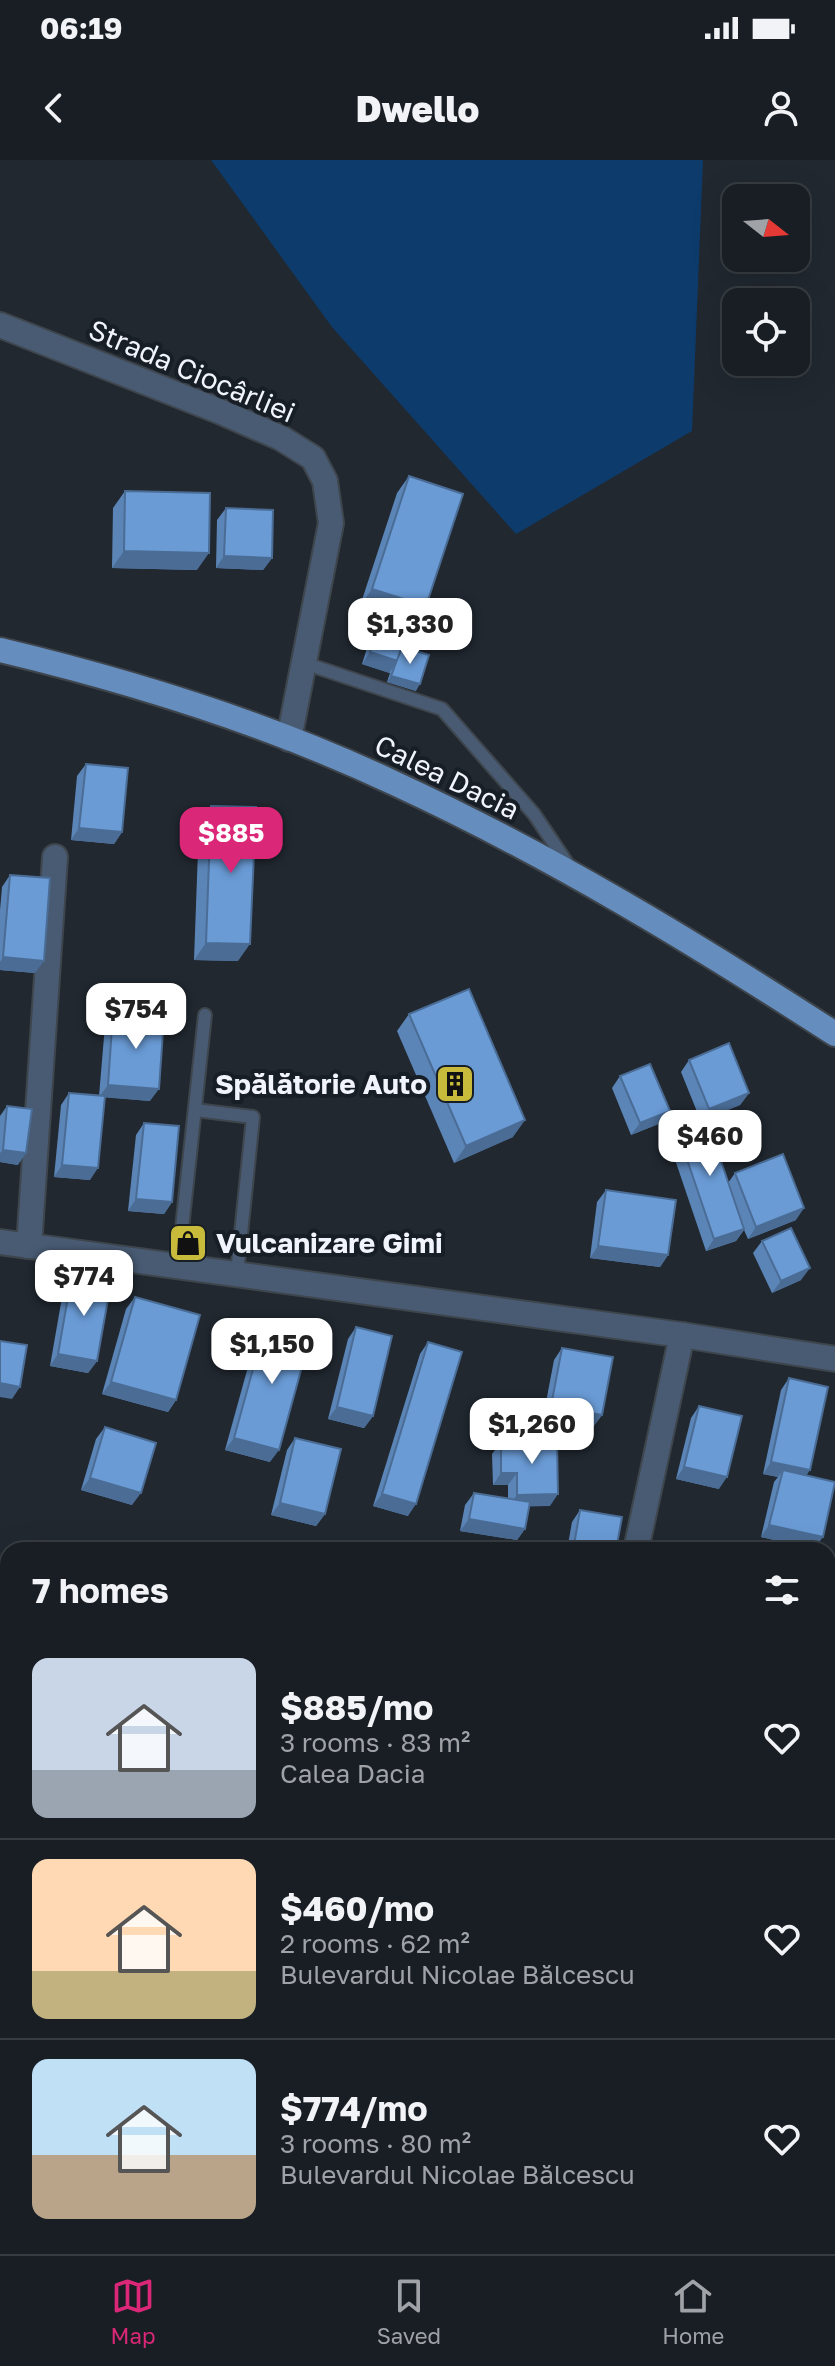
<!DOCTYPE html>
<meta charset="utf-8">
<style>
body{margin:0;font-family:"Golos Text",sans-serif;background:#22272c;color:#f1f3f6;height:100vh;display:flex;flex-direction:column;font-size:30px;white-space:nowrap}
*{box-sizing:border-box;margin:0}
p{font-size:26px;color:#9fa2a6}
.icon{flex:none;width:44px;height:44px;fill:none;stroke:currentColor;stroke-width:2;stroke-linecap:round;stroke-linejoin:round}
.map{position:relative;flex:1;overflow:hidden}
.sheet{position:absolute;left:0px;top:1382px;width:836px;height:712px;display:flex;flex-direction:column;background:#191e24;border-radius:24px 24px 0 0;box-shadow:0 8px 32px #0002,0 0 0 2px #373c41}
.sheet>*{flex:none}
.needle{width:52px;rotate:107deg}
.fabs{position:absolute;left:722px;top:24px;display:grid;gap:16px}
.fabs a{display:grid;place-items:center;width:88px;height:88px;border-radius:16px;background:#191e24;box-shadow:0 8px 32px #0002,0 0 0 2px #373c41;font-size:40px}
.price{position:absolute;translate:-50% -68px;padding:0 18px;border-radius:16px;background:#fff;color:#222;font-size:26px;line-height:52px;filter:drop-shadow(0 2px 4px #0008)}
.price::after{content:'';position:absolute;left:50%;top:48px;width:24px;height:18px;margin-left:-12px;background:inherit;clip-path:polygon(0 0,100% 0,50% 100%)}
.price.current{background:#db2777;color:#fff}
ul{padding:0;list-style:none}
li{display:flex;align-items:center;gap:24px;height:200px;padding:0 32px}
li+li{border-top:2px solid #373c41}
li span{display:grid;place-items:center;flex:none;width:224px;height:160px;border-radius:16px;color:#555}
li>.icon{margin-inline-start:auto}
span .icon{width:96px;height:96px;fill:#fffc;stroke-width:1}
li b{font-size:34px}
h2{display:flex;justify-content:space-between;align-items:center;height:96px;padding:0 32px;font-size:34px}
.status{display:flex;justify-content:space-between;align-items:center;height:56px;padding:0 40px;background:#191e24;direction:ltr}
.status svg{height:22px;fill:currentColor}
header{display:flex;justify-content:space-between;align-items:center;height:104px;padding:0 32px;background:#191e24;font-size:36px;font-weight:800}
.tabs{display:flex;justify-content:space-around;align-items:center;height:112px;border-top:2px solid #373c41;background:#191e24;font-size:22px;color:#9fa2a6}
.tabs a{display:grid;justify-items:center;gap:4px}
.tabs .current{color:#db2777}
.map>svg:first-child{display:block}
.green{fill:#0d3c6c}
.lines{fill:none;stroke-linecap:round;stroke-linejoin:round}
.service-casing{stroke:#3e454c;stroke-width:16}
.minor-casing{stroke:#3e454c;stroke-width:28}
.tertiary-casing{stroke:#3e454c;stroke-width:28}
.primary-casing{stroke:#3e454c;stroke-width:28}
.service{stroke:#485b73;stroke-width:12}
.minor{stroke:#485b73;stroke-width:24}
.tertiary{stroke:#485b73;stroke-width:24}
.primary{stroke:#658ebf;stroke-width:24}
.wall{fill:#5b85b7}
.shaded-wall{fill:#4a6c95}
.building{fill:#6a9bd5;stroke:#4a6c95;stroke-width:2}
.labels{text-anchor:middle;stroke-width:8;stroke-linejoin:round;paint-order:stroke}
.street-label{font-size:28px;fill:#f1f5fb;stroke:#181e26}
.poi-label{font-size:28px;font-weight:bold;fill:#f1f5fb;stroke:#181e26;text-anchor:end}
</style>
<div class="status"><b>06:19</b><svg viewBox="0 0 49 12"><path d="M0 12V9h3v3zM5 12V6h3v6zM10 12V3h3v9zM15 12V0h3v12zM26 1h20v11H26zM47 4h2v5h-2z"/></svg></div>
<header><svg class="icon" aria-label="back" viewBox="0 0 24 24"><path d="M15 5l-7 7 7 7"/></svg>Dwello<svg class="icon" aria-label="person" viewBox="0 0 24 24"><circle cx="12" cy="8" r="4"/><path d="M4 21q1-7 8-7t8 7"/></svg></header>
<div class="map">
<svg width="835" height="2094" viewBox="0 0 835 2094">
<rect width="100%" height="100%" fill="#212830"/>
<!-- green -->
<path class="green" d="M211,0H703L692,271L516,374L332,167Z"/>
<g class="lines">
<!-- service casing -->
<g class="service-casing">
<g id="service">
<path d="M304,503L442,549L534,654L569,706"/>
<path d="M195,950L253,957L237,1113"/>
<path d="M178,1105L205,855"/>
</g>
</g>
<!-- minor casing -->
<g class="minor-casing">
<g id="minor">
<path d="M0,165L219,251L281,278L313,298L325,321L331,363L289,579"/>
<path d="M29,1086L55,697"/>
<path d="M636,1390L682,1175"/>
<path d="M0,1935L8,1937"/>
<path d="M828,1993L835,1987"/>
<path d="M483,2086L486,2094"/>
<path d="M711,2094L720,2086"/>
</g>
</g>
<!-- tertiary casing -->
<g class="tertiary-casing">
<path id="tertiary" d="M0,1082L682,1175L835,1199"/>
</g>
<!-- primary casing -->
<g class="primary-casing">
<path id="primary" d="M0,490C134,522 269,564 394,623C548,694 693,782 835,874"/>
</g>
<!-- service -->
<use href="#service" class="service"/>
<!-- minor -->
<use href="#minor" class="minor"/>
<!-- tertiary -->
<use href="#tertiary" class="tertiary"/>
<!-- primary -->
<use href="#primary" class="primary"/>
</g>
<!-- wall -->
<g class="wall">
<path d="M409,316L426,446L414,463L410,462L402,487L416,531L387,522L390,513L362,504L377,456L380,452L360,446L397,333Z"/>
<path d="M125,331L197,410L112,408L113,348Z"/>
<path d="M226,348L272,398L263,410L216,408L217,360Z"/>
<path d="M86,604L122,672L114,684L71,680L77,616Z"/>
<path d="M211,646L238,801L194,800L199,663Z"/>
<path d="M10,715L35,813L0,810V750L2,727Z"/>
<path d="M113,853L150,941L105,937L90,1020L54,1017L61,945L69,933L99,936L105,865Z"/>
<path d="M409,854L513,977L454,1003L397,871Z"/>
<path d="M689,900L749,933L740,945L707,958L728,1023L735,1013L796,1060L748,1079L744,1070L736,1081L706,1091L668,979L676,967L700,959L681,912Z"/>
<path d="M620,916L661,963L631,975L612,928Z"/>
<path d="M7,946L18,1005L0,1002V956Z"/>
<path d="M144,963L172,1042L164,1054L128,1051L136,975Z"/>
<path d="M606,1030L668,1095L660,1107L590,1098L597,1042Z"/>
<path d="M762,1081L801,1120L772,1133L753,1093Z"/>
<path d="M72,1114L97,1201L88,1213L50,1206L64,1126Z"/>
<path d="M135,1137L176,1240L168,1252L102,1234L126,1149Z"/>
<path d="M266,1162L270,1302L225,1290L257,1174Z"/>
<path d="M356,1167L373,1256L364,1268L328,1259L348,1179Z"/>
<path d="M428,1182L408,1356L373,1346L420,1194Z"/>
<path d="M562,1188L602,1255L593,1267L543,1258L554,1200Z"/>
<path d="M789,1218L806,1315L814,1389L761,1377L774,1322L778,1317L763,1314L781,1230Z"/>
<path d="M699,1246L719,1329L676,1319L691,1258Z"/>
<path d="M105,1267L132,1345L81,1330L96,1279Z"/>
<path d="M295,1278L325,1354L316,1366L271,1355L287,1290Z"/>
<path d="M501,1282L550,1346H529L525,1369L517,1380L460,1371L465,1345L474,1333L508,1339V1325H493L492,1294Z"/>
<path d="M580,1350L616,1390H567L572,1362Z"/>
<path d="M835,1814V1868L828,1866V1831Z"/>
<path d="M835,2029V2094H824L817,2086H828V2035Z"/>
<path d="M144,2086H197L191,2094H145Z"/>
<path d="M328,2086H434L427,2094H328L325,2090Z"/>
</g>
<!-- shaded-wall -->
<g class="shaded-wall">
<path d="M124,391L209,393L197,410L112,408Z"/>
<path d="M224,396L272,398L263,410L216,408Z"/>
<path d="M372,429L426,446L414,463L383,453L386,444L380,452L360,446Z"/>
<path d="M370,492L398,501L389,513L362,504Z"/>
<path d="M391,516L420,524L416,531L387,522Z"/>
<path d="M79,668L122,672L114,684L71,680Z"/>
<path d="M206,783L250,784L238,801L194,800Z"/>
<path d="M3,797L44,801L35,813L0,810V802Z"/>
<path d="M108,925L159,929L150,941L99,937Z"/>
<path d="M749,933L740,945L701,961L709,949Z"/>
<path d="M670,951L661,963L631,975L640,963Z"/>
<path d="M525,960L513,977L454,1003L466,986Z"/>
<path d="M3,990L26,993L18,1005L0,1002V993Z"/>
<path d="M62,1005L98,1008L90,1020L54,1017Z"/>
<path d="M136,1039L172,1042L164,1054L128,1051Z"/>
<path d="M804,1048L796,1060L748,1079L756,1067Z"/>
<path d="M744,1069L736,1081L706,1091L714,1079Z"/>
<path d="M598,1086L668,1095L660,1107L590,1098Z"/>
<path d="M810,1108L801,1120L772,1133L781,1121Z"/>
<path d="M58,1194L97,1201L88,1213L50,1206Z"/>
<path d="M111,1222L176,1240L168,1252L102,1234Z"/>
<path d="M0,1223L20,1227L12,1239L0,1237Z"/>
<path d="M551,1246L602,1255L593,1267L543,1258Z"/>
<path d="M337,1247L373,1256L364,1268L328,1259Z"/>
<path d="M234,1278L279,1290L270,1302L225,1290Z"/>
<path d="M771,1302L810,1310L802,1322L783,1310L778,1317L763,1314Z"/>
<path d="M684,1307L727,1317L719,1329L676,1319Z"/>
<path d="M501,1313H517L508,1325H493Z"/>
<path d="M90,1318L141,1333L132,1345L81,1330Z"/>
<path d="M382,1334L416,1344L408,1356L373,1346Z"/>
<path d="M558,1334L550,1346L508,1347L517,1335Z"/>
<path d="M280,1343L325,1354L316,1366L271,1355Z"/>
<path d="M469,1359L525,1369L517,1380L460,1371Z"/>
<path d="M769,1365L823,1377L814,1389L761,1377Z"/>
<path d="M574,1385L603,1390H571Z"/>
<path d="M828,1851L835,1853V1868L828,1866Z"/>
<path d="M8,2079V2086H16L14,2088L0,2091V2081Z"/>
<path d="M192,2086H197L191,2094H157Z"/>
<path d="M428,2086H434L427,2094H414Z"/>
</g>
<!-- building -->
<g class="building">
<path d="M409,316L463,334L426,446L372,429Z"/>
<path d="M125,331L210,333L209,393L124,391Z"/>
<path d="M226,348L273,350L272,398L224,396Z"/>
<path d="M386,444L413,453L398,501L370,492Z"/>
<path d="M402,487L429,495L420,524L391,516Z"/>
<path d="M86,604L128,608L122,672L79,668Z"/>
<path d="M211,646L256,647L250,784L206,783Z"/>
<path d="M10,715L50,718L44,801L3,797Z"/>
<path d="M469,829L525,960L466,986L409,854Z"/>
<path d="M113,853L164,857L159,929L108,925Z"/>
<path d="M729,883L749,933L709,949L689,900Z"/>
<path d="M650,904L670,951L640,963L620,916Z"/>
<path d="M69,933L105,936L98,1008L62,1005Z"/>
<path d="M7,946L32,949L26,993L3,990Z"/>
<path d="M706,957L744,1069L714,1079L676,967Z"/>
<path d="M144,963L179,966L172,1042L136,1039Z"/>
<path d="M783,994L804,1048L756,1067L735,1013Z"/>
<path d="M606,1030L676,1040L668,1095L598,1086Z"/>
<path d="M791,1068L810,1108L781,1121L762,1081Z"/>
<path d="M72,1114L111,1122L97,1201L58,1194Z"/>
<path d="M135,1137L200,1155L176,1240L111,1222Z"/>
<path d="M266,1162L311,1174L279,1290L234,1278Z"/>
<path d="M356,1167L392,1176L373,1256L337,1247Z"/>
<path d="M0,1181L27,1185L20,1227L0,1223Z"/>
<path d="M428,1182L462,1192L416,1344L382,1334Z"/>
<path d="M562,1188L613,1197L602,1255L551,1246Z"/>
<path d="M789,1218L828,1227L810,1310L771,1302Z"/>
<path d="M699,1246L742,1256L727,1317L684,1307Z"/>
<path d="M105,1267L156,1283L141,1333L90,1318Z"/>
<path d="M295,1278L341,1289L325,1354L280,1343Z"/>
<path d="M501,1282H557L558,1334L517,1335V1313H501Z"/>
<path d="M783,1310L835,1322L823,1377L769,1365Z"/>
<path d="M474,1333L530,1342L525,1369L469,1359Z"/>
<path d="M580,1350L622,1357L616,1390H603L574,1385Z"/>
<path d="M0,1817L8,1820V1851L0,1871Z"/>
<path d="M835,1822V1853L828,1851V1841Z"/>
<path d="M8,2006V2079L0,2081V2007Z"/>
<path d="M835,2029V2085L828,2077V2035Z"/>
<path d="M155,2086H192L157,2094Z"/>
<path d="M338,2086H428L414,2094H343Z"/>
</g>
<!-- icons -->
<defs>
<g id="building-square" transform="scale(2)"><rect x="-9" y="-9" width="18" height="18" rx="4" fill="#c8bb3b" stroke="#181e26"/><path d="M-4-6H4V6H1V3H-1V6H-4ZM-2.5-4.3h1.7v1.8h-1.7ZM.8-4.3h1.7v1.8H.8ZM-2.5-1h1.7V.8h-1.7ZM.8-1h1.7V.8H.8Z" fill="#111"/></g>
<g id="shop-square" transform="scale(2)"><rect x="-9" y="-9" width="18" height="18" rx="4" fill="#c8bb3b" stroke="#181e26"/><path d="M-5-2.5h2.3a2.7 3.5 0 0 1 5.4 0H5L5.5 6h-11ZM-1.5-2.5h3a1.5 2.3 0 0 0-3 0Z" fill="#111"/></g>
</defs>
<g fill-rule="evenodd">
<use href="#building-square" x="455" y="924"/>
<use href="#shop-square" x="188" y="1083"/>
</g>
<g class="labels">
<!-- street labels -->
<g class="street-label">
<text transform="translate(192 211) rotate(23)" y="10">Strada Ciocârliei</text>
<text transform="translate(447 617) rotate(26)" y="10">Calea Dacia</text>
</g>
<!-- poi labels -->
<g class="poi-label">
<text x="427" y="934">Spălătorie Auto</text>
<text x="216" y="1093" text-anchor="start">Vulcanizare Gimi</text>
</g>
</g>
</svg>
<div class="fabs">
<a><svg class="needle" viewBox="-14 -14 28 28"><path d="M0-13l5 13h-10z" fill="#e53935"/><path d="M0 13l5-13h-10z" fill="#9fa2a6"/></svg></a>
<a><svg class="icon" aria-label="locate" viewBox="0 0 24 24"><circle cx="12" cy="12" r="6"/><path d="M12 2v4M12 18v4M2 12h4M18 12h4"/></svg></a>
</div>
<b class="price" style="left:410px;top:506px">$1,330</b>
<b class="price current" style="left:231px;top:715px">$885</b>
<b class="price" style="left:136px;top:891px">$754</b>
<b class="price" style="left:710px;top:1018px">$460</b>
<b class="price" style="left:84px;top:1158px">$774</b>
<b class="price" style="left:272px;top:1226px">$1,150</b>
<b class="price" style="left:532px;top:1306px">$1,260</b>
<section class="sheet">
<h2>7 homes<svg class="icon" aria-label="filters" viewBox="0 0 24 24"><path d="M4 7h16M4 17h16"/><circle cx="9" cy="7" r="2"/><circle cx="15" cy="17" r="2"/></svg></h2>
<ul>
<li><span style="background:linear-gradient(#c9d6e8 70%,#9aa5b1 0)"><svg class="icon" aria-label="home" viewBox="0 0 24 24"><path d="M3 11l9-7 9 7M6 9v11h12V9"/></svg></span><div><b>$885/mo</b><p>3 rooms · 83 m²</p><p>Calea Dacia</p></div><svg class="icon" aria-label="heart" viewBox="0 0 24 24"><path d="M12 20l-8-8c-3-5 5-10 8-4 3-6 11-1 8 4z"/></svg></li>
<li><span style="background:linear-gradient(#ffd9b3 70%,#c2b280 0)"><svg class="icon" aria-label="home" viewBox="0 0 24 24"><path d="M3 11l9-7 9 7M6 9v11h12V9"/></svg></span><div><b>$460/mo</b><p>2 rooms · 62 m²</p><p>Bulevardul Nicolae Bălcescu</p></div><svg class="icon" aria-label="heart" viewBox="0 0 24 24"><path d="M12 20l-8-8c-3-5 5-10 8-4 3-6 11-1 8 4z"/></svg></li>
<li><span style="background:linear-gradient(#bfe0f5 60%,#b9a48a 0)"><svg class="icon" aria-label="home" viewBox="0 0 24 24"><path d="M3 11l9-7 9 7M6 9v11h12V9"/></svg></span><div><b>$774/mo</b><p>3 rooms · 80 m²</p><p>Bulevardul Nicolae Bălcescu</p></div><svg class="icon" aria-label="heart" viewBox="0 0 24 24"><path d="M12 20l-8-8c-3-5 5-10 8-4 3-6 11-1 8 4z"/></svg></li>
</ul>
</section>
</div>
<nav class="tabs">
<a class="current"><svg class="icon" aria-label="map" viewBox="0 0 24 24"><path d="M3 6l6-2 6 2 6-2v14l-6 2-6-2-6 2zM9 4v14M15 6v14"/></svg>Map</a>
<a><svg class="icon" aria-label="saved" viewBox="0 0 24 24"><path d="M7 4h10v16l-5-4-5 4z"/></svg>Saved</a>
<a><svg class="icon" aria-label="home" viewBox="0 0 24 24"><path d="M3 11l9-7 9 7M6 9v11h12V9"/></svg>Home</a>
</nav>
